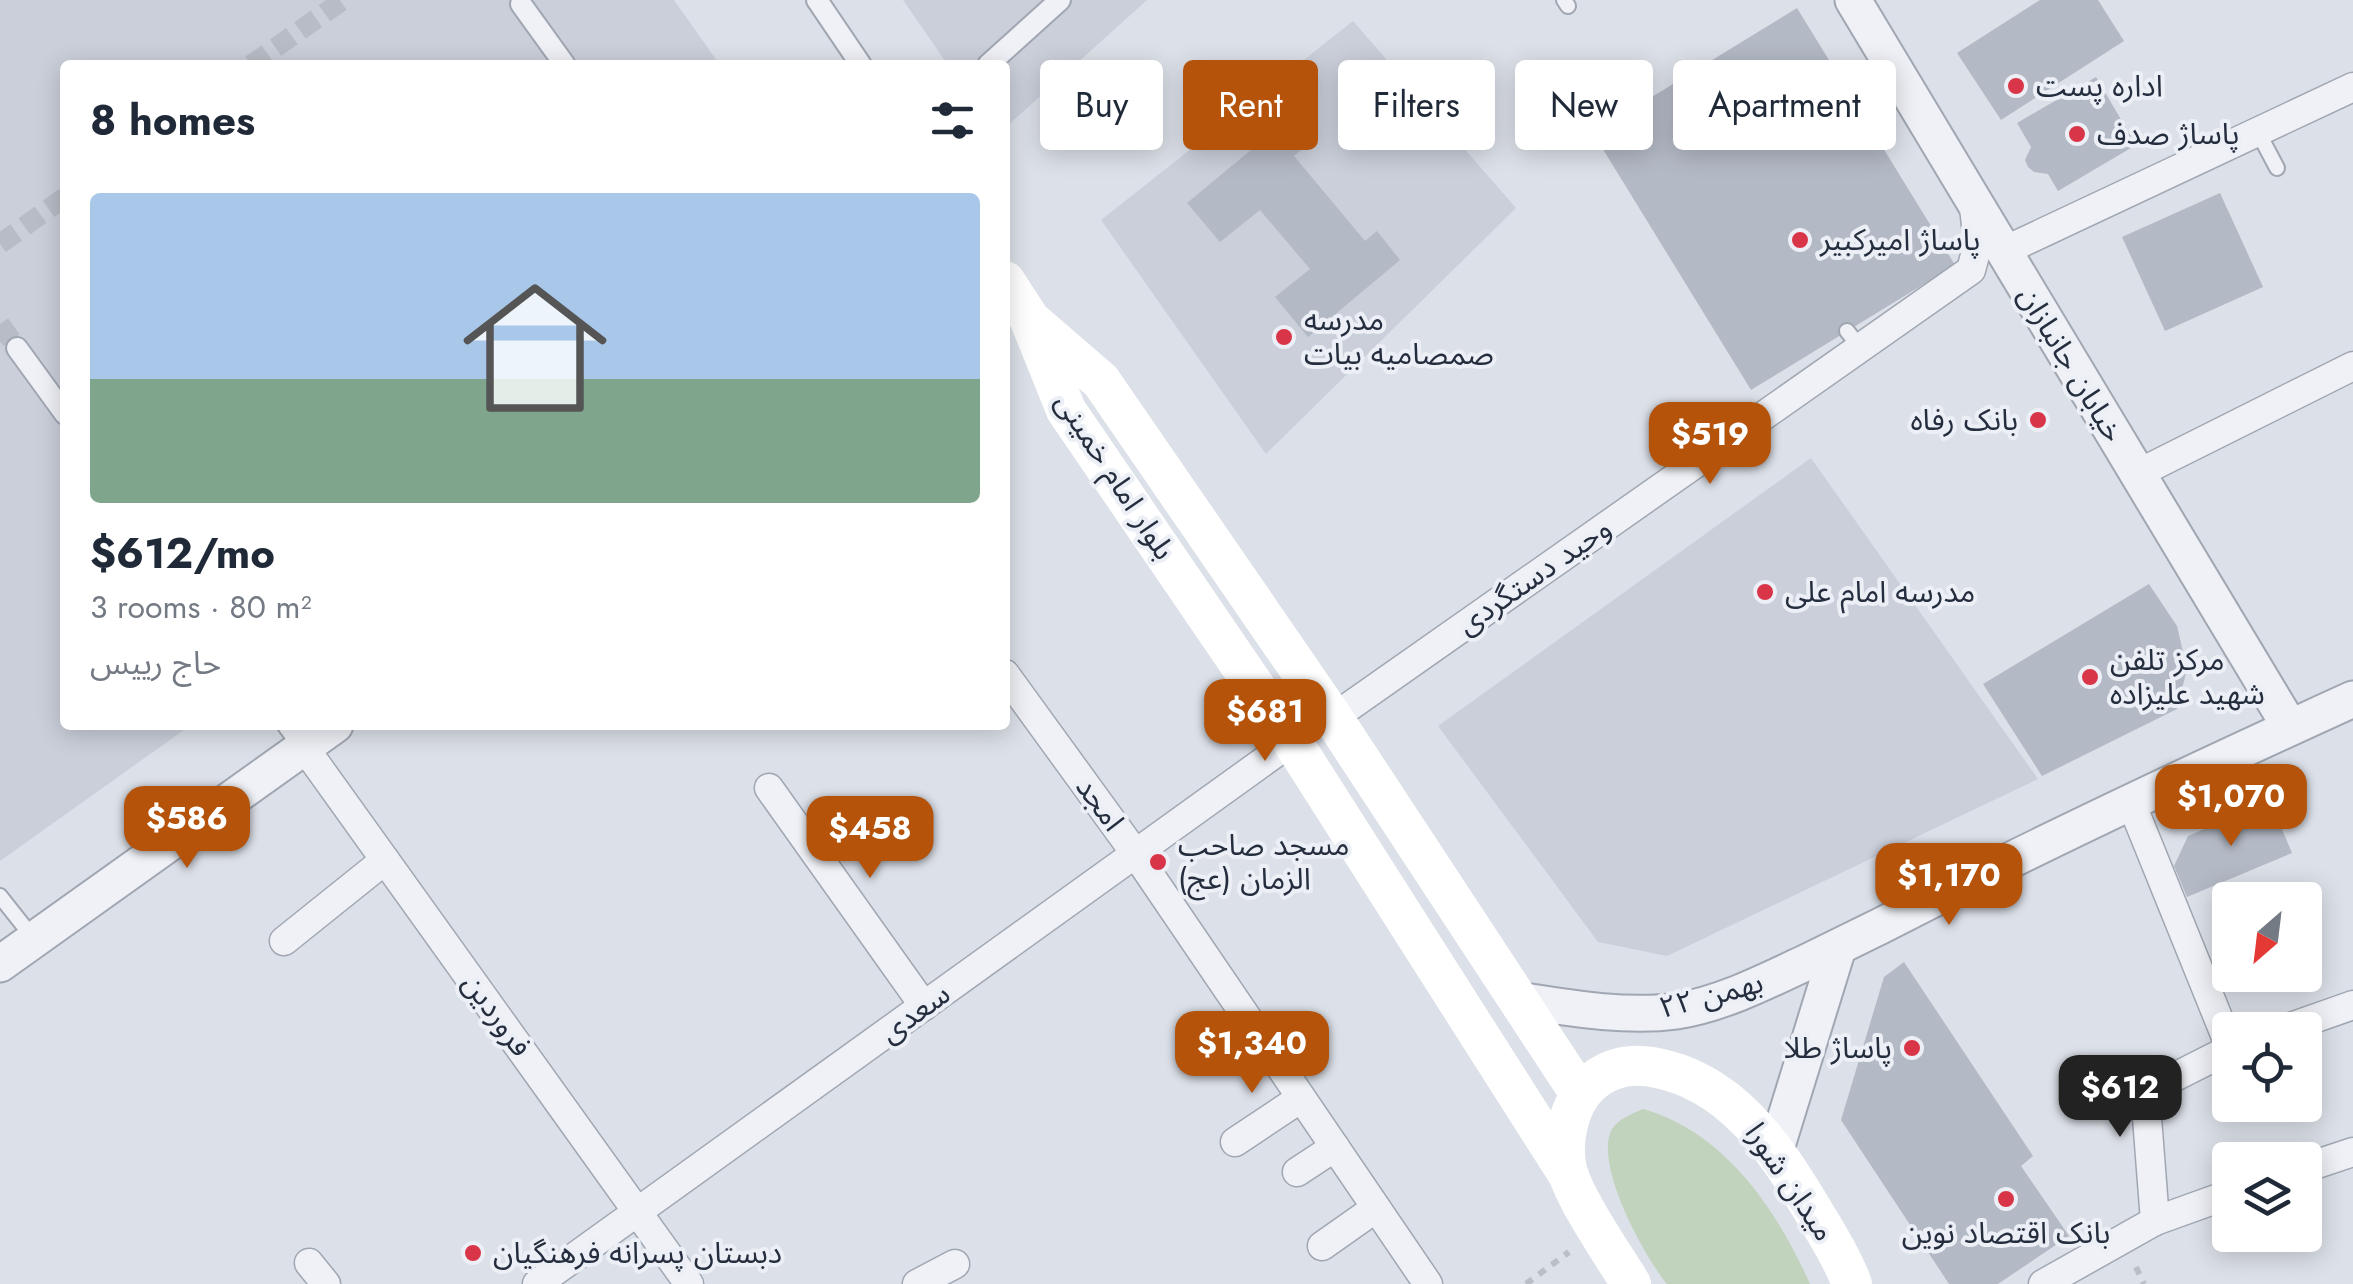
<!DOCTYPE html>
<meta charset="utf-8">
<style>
body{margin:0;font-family:Jost,"Noto Sans Arabic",sans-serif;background:#f6f6f7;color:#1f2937;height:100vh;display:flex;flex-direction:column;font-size:38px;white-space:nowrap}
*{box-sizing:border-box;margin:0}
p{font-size:32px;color:#747a83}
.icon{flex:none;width:55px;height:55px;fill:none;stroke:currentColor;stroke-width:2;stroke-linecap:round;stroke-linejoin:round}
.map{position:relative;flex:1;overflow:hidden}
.panel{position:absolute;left:60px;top:60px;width:950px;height:670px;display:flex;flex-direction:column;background:#fff;border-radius:10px;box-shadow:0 5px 25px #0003}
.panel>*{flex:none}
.hud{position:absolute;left:1040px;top:60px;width:950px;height:90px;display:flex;gap:20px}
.needle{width:65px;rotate:208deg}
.buttons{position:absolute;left:2212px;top:882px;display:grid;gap:20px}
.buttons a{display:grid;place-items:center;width:110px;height:110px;border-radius:10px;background:#fff;box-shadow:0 5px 25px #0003;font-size:50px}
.price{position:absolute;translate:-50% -85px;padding:0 22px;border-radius:20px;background:#b45309;color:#fff;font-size:32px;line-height:65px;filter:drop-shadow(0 2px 5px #0008)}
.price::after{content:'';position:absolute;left:50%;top:60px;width:30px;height:22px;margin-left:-15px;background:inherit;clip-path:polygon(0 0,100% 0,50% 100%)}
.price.active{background:#222;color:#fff}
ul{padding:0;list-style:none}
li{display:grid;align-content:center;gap:20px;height:530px;padding:0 30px}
li span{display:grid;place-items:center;height:310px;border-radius:10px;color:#555}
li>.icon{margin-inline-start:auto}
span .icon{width:180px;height:180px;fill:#fffc;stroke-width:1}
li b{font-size:42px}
h2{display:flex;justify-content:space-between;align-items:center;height:120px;padding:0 30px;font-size:42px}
.pill{padding:0 35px;border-radius:10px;background:#fff;box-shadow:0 5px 25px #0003;font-size:35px;line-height:90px}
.pill.active{background:#b45309;color:#fff}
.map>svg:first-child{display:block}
.built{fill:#cacfda}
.green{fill:#c1d2bd}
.building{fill:#b3b9c5}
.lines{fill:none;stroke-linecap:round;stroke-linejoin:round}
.pedestrian-tunnel{stroke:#b7bcc6;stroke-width:20;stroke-dasharray:20 10;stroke-linecap:butt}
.service-casing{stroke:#a1a7b2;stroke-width:18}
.pedestrian-casing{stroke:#a1a7b2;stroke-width:24}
.minor-casing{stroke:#a1a7b2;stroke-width:31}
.tertiary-casing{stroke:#a1a7b2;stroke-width:39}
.path{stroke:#babec6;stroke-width:6;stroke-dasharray:8 8;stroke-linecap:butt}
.service{stroke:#eff1f6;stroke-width:14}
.pedestrian{stroke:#eff1f6;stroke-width:20}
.minor{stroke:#eff1f6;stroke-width:28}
.tertiary{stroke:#eff1f6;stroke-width:35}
.secondary{stroke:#fff;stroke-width:40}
.poi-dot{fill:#d93548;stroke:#eceff5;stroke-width:4}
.labels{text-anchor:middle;stroke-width:8;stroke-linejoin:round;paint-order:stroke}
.poi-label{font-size:30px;fill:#252e3f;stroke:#eceff5;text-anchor:start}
.street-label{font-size:30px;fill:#252e3f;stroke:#eceff5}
</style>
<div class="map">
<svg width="2353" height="1284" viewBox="0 0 2353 1284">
<rect width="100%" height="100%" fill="#dce0e8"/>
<!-- built -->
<g class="built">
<path d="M0,0H674L720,65H65V725H191L0,861Z"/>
<path d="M903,0H1147L1005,128V65H948Z"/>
<path d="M1353,21L1516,208L1266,454L1101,220Z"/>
<path d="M1811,458L2038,779L1667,956L1598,942L1438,726Z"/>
</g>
<!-- green -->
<path class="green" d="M1643,1109C1725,1132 1777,1210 1810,1284H1667C1644,1256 1595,1167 1611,1131C1617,1119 1632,1114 1643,1109Z"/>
<!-- building -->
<g class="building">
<path d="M2040,0H2098L2124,41L2001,120L1957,53Z"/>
<path d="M1797,8L1955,265L1751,390L1593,133Z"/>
<path d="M2096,77L2136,145L2058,191L2048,174L2034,172L2028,167L2025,160L2031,147L2017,123Z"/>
<path d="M1286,121L1306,146L1294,156L1365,241L1377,231L1400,260L1308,337L1275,297L1310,269L1260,210L1220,242L1187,203Z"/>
<path d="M2220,193L2263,287L2165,331L2122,237Z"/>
<path d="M2149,584L2177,626L2187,669L2177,709L2042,776L1983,684Z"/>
<path d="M2270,801L2292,853L2187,897L2174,866L2188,836Z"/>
<path d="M1904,962L2033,1156L2021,1166L2069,1236L1998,1284H1949L1841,1120L1884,977Z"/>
</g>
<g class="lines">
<!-- pedestrian-tunnel -->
<g class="pedestrian-tunnel">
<path d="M251,65L343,0"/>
<path d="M0,244L65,197"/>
<path d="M0,324L17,348"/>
</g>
<!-- service casing -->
<g class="service-casing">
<g id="service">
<path d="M1564,0L1568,6"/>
<path d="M2258,132L2277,168"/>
<path d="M1847,331L1860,347"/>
<path d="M0,896L34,939"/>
</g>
</g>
<!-- pedestrian casing -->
<g class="pedestrian-casing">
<g id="pedestrian">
<path d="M817,0L861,65"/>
<path d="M521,4L565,65"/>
<path d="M988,65L1060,0"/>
<path d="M17,348L65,414"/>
<path d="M288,725L304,747"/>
</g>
</g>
<!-- minor casing -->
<g class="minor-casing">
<g id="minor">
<path d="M2004,251L2353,87"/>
<path d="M2137,474L2353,366"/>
<path d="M1005,674L1135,853L1428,1284"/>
<path d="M1333,718L1971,270L1978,244L1974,207"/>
<path d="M304,747L689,1284"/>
<path d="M769,788L924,1006"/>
<path d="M2130,800L2230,1047"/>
<path d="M284,941L385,860"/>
<path d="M2282,1030L2353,1005"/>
<path d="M1235,1142L1301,1098"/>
<path d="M2305,1168L2353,1152"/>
<path d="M1297,1172L1335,1147"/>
<path d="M2155,1221L2230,1194"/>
<path d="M1322,1246L1376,1208"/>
<path d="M309,1263L326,1284"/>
<path d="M537,1284L1292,741"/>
<path d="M917,1284L955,1264"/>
<path d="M2043,1284L2155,1221L2145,1092L2230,1049"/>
</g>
</g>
<!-- tertiary casing -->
<g class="tertiary-casing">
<g id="tertiary">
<path d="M1853,0L2290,727"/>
<path d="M0,964L335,725"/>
<path d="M1518,1000C1569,1008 1626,1018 1677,1011C1721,1004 1765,982 1805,963C1855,939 1905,914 1955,888C2086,822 2219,760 2353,699"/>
<path d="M1775,1152L1838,948"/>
</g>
</g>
<!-- path -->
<g class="path">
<path d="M2136,1267L2144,1284"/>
<path d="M1526,1284L1569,1252"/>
</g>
<!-- service -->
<use href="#service" class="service"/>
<!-- pedestrian -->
<use href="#pedestrian" class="pedestrian"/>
<!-- minor -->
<use href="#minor" class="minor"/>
<!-- tertiary -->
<use href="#tertiary" class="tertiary"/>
<!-- secondary -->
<g class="secondary">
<path d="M1005,281L1029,318L1066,410L1292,741L1569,1176"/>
<path d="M1035,324L1101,381L1333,718L1580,1094"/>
<path d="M1631,1284C1614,1256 1575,1200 1567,1170C1561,1142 1568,1105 1589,1085C1607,1068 1628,1063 1652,1067C1730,1080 1774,1146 1812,1209C1827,1234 1842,1258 1852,1284"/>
</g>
</g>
<!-- markers -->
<g class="poi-dot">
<circle cx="2016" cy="86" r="10"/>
<circle cx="2077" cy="134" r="10"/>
<circle cx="1800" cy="240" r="10"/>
<circle cx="1284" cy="337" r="10"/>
<circle cx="2038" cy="420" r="10"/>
<circle cx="1765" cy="592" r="10"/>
<circle cx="2090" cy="677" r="10"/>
<circle cx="1158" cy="862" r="10"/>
<circle cx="1912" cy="1048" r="10"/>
<circle cx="2006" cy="1199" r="10"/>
<circle cx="473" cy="1253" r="10"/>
</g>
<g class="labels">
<!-- poi labels -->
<g class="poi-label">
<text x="2036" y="96">اداره پست</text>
<text x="2097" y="144">پاساژ صدف</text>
<text x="1820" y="250">پاساژ امیرکبیر</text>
<text x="1304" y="330">مدرسه<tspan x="1304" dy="34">صمصامیه بیات</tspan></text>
<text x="2018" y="430" text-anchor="end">بانک رفاه</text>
<text x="1785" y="602">مدرسه امام علی</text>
<text x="2110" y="670">مرکز تلفن<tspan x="2110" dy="34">شهید علیزاده</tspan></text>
<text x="1178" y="855">مسجد صاحب<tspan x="1178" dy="34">الزمان (عج)</tspan></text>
<text x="1892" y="1058" text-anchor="end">پاساژ طلا</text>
<text x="2006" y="1243" text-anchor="middle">بانک اقتصاد نوین</text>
<text x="493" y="1263">دبستان پسرانه فرهنگیان</text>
</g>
<!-- street labels -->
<g class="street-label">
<text transform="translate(2071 364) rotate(59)" y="10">خیابان جانبازان</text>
<text transform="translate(1115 476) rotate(57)" y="10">بلوار امام خمینی</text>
<text transform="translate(1534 576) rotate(-35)" y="10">وحید دستگردی</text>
<text transform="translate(1100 804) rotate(54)" y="10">امجد</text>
<text transform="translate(1711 995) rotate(-15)" y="10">۲۲ بهمن</text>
<text transform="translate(915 1013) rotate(-36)" y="10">سعدی</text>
<text transform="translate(497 1015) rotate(54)" y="10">فروردین</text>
<text transform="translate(1790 1182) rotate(56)" y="10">میدان شورا</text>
</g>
</g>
</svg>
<div class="buttons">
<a><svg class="needle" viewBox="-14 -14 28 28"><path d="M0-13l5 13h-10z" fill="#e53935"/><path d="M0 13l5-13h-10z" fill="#747a83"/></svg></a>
<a><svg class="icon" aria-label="locate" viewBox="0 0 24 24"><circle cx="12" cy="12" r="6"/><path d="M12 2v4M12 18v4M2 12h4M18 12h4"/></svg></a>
<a><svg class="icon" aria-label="layers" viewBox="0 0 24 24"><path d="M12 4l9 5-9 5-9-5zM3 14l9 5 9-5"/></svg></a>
</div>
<b class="price" style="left:1710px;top:487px">$519</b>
<b class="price" style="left:1265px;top:764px">$681</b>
<b class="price" style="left:2231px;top:849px">$1,070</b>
<b class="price" style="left:187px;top:871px">$586</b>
<b class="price" style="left:870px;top:881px">$458</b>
<b class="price" style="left:1949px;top:928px">$1,170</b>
<b class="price" style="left:1252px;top:1096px">$1,340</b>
<b class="price active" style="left:2120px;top:1140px">$612</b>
<div class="hud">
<a class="pill">Buy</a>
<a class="pill active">Rent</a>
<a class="pill">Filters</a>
<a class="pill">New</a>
<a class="pill">Apartment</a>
</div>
<section class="panel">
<h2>8 homes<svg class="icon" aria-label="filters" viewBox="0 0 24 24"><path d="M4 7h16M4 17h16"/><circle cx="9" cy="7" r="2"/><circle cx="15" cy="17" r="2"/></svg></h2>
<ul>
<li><span style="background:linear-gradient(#a9c7e8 60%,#7fa58c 0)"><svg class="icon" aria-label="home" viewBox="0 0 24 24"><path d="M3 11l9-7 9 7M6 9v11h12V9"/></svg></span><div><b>$612/mo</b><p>3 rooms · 80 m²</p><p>حاج رییس</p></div></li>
</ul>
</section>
</div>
